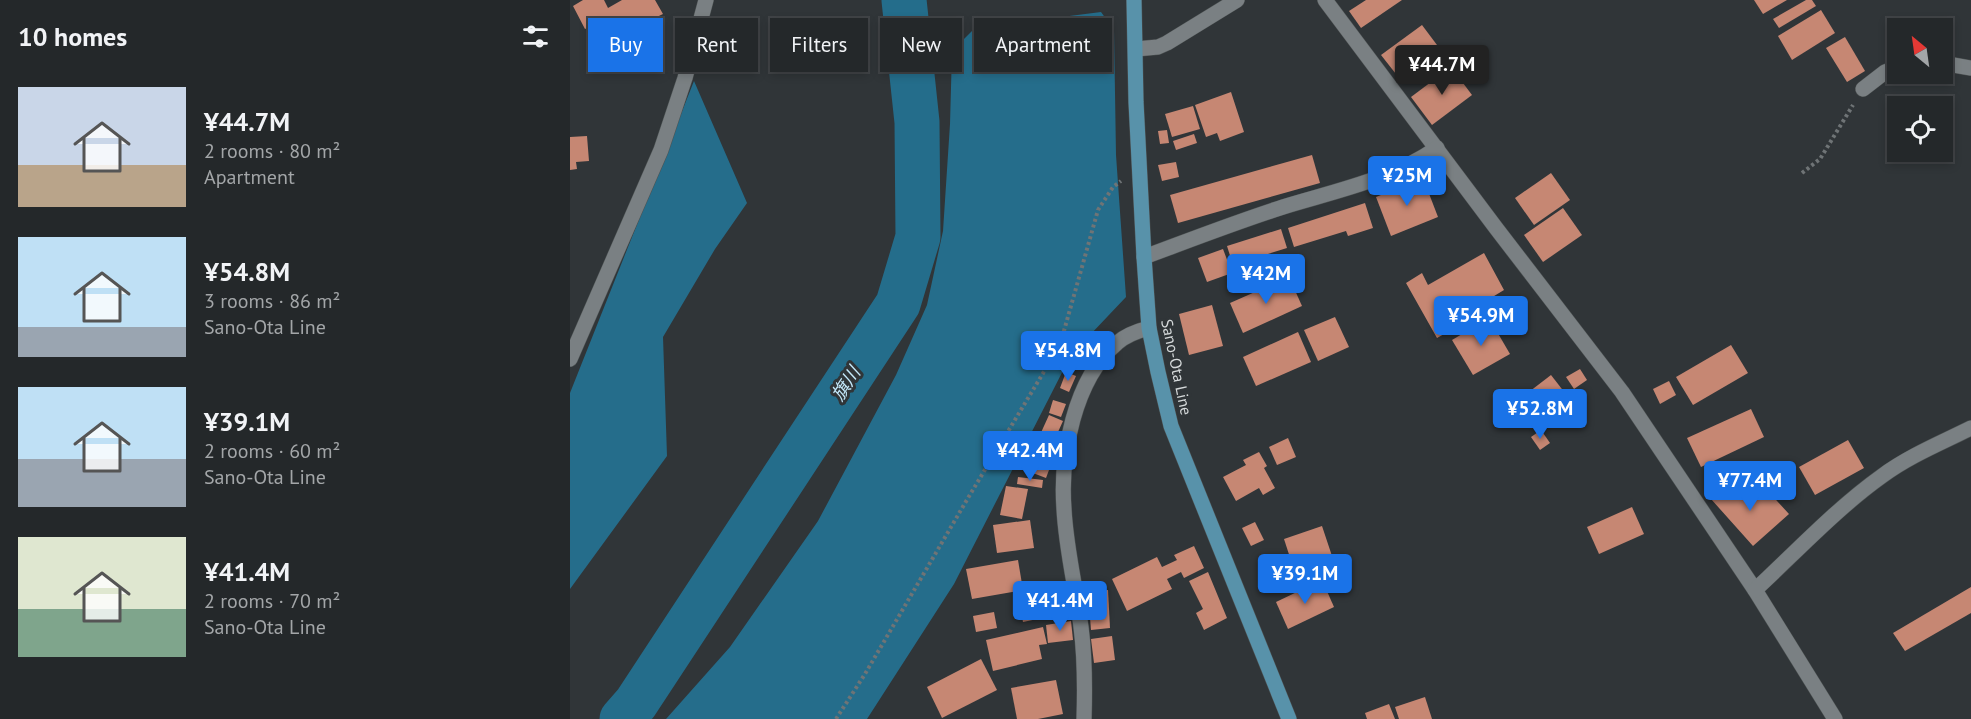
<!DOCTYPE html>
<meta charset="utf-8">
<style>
body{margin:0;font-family:"PT Sans","Noto Sans JP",sans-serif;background:#303436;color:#f1f3f6;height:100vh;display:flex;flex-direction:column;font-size:22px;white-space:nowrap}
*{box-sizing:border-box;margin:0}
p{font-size:20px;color:#a3a6a8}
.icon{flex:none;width:33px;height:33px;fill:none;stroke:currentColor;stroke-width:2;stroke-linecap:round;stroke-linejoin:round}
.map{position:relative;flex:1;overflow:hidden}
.sheet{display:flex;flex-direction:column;background:#24282a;width:570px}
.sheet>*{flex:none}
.guide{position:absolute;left:18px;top:18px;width:570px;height:54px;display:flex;gap:12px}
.needle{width:39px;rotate:331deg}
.tools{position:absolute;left:1317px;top:18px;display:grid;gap:12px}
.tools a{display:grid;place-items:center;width:66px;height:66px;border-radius:0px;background:#24282a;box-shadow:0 3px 9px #0003,0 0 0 2px #414447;font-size:30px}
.price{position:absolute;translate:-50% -51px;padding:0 14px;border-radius:6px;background:#1a73e8;color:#fff;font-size:20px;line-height:39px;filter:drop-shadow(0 2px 3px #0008)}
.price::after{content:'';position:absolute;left:50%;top:36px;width:18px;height:14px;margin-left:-9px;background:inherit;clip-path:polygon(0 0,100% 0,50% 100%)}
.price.on{background:#222;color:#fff}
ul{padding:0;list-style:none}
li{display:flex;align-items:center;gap:18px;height:150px;padding:0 18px}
li span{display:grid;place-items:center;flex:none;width:168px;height:120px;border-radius:0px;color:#555}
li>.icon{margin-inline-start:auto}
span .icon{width:72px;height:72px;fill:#fffc;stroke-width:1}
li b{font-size:26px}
h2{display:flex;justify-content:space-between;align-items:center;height:72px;padding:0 18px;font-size:26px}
.tag{padding:0 21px;border-radius:0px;background:#24282a;box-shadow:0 3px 9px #0003,0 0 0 2px #414447;font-size:21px;line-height:54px}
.tag.on{background:#1a73e8;color:#fff}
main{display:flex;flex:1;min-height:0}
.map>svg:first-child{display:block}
.forest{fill:#256d8b}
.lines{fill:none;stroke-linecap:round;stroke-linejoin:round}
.river{stroke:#246d8b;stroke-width:45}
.building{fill:#c68773}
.minor-casing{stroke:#4d5253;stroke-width:16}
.major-casing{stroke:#4d5253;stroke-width:16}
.path{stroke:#6f7476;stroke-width:4;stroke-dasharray:3 3;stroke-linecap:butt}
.minor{stroke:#7a8083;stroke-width:15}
.major{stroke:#5892aa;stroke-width:15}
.labels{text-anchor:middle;stroke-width:6;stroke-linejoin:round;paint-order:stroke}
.street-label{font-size:16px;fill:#d5d9da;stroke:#303538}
.water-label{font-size:18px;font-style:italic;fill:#c4e9fb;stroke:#303538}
</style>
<main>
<section class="sheet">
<h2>10 homes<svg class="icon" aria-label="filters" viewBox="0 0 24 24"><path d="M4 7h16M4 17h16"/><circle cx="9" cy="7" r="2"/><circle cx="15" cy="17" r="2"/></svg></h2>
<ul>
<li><span style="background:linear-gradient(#c9d6e8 65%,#b9a48a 0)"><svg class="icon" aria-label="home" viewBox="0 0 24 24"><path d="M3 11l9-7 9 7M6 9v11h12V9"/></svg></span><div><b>¥44.7M</b><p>2 rooms · 80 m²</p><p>Apartment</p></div></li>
<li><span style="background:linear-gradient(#bfe0f5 75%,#9aa5b1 0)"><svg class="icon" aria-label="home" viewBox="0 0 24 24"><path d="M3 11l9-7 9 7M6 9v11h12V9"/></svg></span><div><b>¥54.8M</b><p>3 rooms · 86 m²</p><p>Sano-Ota Line</p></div></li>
<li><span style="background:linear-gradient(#bfe0f5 60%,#9aa5b1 0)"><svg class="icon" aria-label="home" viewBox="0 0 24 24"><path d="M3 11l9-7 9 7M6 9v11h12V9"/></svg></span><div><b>¥39.1M</b><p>2 rooms · 60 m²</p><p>Sano-Ota Line</p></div></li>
<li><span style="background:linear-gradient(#dfe7d0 60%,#7fa58c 0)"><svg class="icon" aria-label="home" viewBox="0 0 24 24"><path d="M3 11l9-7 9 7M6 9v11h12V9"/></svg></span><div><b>¥41.4M</b><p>2 rooms · 70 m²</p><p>Sano-Ota Line</p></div></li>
</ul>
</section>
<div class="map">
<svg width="1401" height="719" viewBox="0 0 1401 719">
<rect width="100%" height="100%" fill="#303538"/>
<!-- forest -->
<g class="forest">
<path d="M531,12L544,30L546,155L556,297L501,355L384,584L297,719H96L160,647L248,521L326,375L357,305L373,231L380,124L382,51L405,28Z"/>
<path d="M124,81L177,203L145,249L93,337L97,456L0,589V393Z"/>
</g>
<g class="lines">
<!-- river -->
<path class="river" d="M52,719L66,703L328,304L348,237L347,122L334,0"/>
</g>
<!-- building -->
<g class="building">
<path d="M13,0H34L38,8L52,0H85L93,14L64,28L34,20L15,29L3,6Z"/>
<path d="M796,0H832L791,28L779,11Z"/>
<path d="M1184,0H1217L1193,14Z"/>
<path d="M1236,0H1242L1246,6L1209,28L1203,19Z"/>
<path d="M1251,10L1265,33L1222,60L1208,36Z"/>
<path d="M852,25L873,53L833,83L811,55Z"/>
<path d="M1275,37L1295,71L1277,82L1256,48Z"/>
<path d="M881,67L902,95L862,125L841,97Z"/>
<path d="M661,92L674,132L650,141L647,133L636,137L625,105Z"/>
<path d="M623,106L630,129L602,137L595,114Z"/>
<path d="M597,130L599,143L590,144L588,131Z"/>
<path d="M624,134L627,143L606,150L603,141Z"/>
<path d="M17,136L19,161L6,162L7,169L0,170V137Z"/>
<path d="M742,155L750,183L608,223L600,195Z"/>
<path d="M606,162L609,177L592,181L588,165Z"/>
<path d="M981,173L1000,200L964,225L945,198Z"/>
<path d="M853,178L868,217L821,236L806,197Z"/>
<path d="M795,203L803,228L778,236L776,231L724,247L718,228Z"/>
<path d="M993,208L1012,235L973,262L954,235Z"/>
<path d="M711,229L717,248L663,265L657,246Z"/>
<path d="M653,249L662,273L637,282L628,258Z"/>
<path d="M914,253L934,290L911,304L915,311L867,338L836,283L852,273L858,285Z"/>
<path d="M719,277L732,306L673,333L660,303Z"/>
<path d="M642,305L653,346L619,355L609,314Z"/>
<path d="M765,317L779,347L748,361L734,330Z"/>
<path d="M919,318L940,354L903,375L882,340Z"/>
<path d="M728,332L741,362L686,386L673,357Z"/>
<path d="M1161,345L1178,373L1123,405L1106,377Z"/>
<path d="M1010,369L1017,380L1004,389L996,377Z"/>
<path d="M496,372L506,376L499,392L490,388Z"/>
<path d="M981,375L1002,402L967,429L946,402Z"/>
<path d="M1099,381L1106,395L1090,404L1083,389Z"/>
<path d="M483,400L496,404L491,417L479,413Z"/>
<path d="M1181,409L1194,437L1131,467L1117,438Z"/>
<path d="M479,415L493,421L483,443L469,437Z"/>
<path d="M971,430L980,443L970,450L961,437Z"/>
<path d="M718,438L726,457L707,465L699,447Z"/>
<path d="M1278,440L1294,468L1245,495L1229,467Z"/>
<path d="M466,441L487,449L476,478L455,470Z"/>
<path d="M689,452L697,466L694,468L705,488L693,495L689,488L666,501L653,477L676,465L673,460Z"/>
<path d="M448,477L473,480L472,488L447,484Z"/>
<path d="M1162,480L1182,502L1196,489L1219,514L1183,546L1141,499Z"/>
<path d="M436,486L458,489L452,519L430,515Z"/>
<path d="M1062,507L1074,534L1029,554L1017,527Z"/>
<path d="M460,520L464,548L427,553L423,525Z"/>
<path d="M685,522L694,540L681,546L672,528Z"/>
<path d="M752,526L764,562L726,576L714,539Z"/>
<path d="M624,546L634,568L614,578L611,572L597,579L602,589L557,611L542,579L587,557L592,567L607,560L604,555Z"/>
<path d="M448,560L453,590L402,599L396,569Z"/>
<path d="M638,572L657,618L634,630L626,613L633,609L619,581Z"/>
<path d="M752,580L764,607L718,629L706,602Z"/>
<path d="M1401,587V613L1335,651L1323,633Z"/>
<path d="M492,588L496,613L453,622L448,596Z"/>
<path d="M538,590L540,628L521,630L518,592Z"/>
<path d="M424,612L427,628L406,632L403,616Z"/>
<path d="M501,621L503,640L478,643L476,625Z"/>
<path d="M473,627L477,644L469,645L472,659L423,671L416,640Z"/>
<path d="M542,636L545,660L524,663L521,639Z"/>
<path d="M411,659L427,690L372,718L357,687Z"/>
<path d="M486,680L493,714L468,719H447L441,688Z"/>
<path d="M855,697L862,719H829L825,707Z"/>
<path d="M819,704L825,719H797L795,713Z"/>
</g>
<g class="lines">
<!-- minor casing -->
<g class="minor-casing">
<g id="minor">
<path d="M755,0L926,228L1052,392L1185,590L1265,719"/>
<path d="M566,49L588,47L597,43L667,0"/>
<path d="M1372,63L1401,68"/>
<path d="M1293,89L1315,72L1328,67"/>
<path d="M574,257C620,240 666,222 713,207C765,191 821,180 867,148"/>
<path d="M0,359L91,150L115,78L136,0"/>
<path d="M1185,590C1225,553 1267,508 1312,476C1339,456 1371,443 1401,428"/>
<path d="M514,719C515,688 515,658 511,627C506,588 496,549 494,509C490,456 504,379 547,343C556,335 567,331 579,328"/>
</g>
</g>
<!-- major casing -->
<g class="major-casing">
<path id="major" d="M564,0L566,102L574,257L579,328L588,372L601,426L719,719"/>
</g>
<!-- path -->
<g class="path">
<path d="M1232,173L1250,159L1283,105"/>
<path d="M266,719L295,674L398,498L490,345L528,210L543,187L551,181"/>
</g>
<!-- minor -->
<use href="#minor" class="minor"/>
<!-- major -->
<use href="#major" class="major"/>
</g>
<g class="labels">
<!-- street labels -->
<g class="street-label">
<text transform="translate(607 367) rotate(78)" y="6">Sano-Ota Line</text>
</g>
<!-- water labels -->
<g class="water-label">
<text transform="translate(276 384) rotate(-57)" y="6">旗川</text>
</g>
</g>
</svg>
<div class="tools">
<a><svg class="needle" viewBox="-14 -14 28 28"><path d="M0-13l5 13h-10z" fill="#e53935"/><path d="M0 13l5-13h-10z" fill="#a3a6a8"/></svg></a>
<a><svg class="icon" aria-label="locate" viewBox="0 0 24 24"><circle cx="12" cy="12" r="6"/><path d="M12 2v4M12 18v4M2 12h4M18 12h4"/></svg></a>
</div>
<b class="price on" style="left:872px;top:96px">¥44.7M</b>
<b class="price" style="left:837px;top:207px">¥25M</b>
<b class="price" style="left:696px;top:305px">¥42M</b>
<b class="price" style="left:911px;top:347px">¥54.9M</b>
<b class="price" style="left:498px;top:382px">¥54.8M</b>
<b class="price" style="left:970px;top:440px">¥52.8M</b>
<b class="price" style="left:460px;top:482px">¥42.4M</b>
<b class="price" style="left:1180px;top:512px">¥77.4M</b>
<b class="price" style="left:735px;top:605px">¥39.1M</b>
<b class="price" style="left:490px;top:632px">¥41.4M</b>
<div class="guide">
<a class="tag on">Buy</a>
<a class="tag">Rent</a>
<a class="tag">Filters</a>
<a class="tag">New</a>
<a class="tag">Apartment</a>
</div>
</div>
</main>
